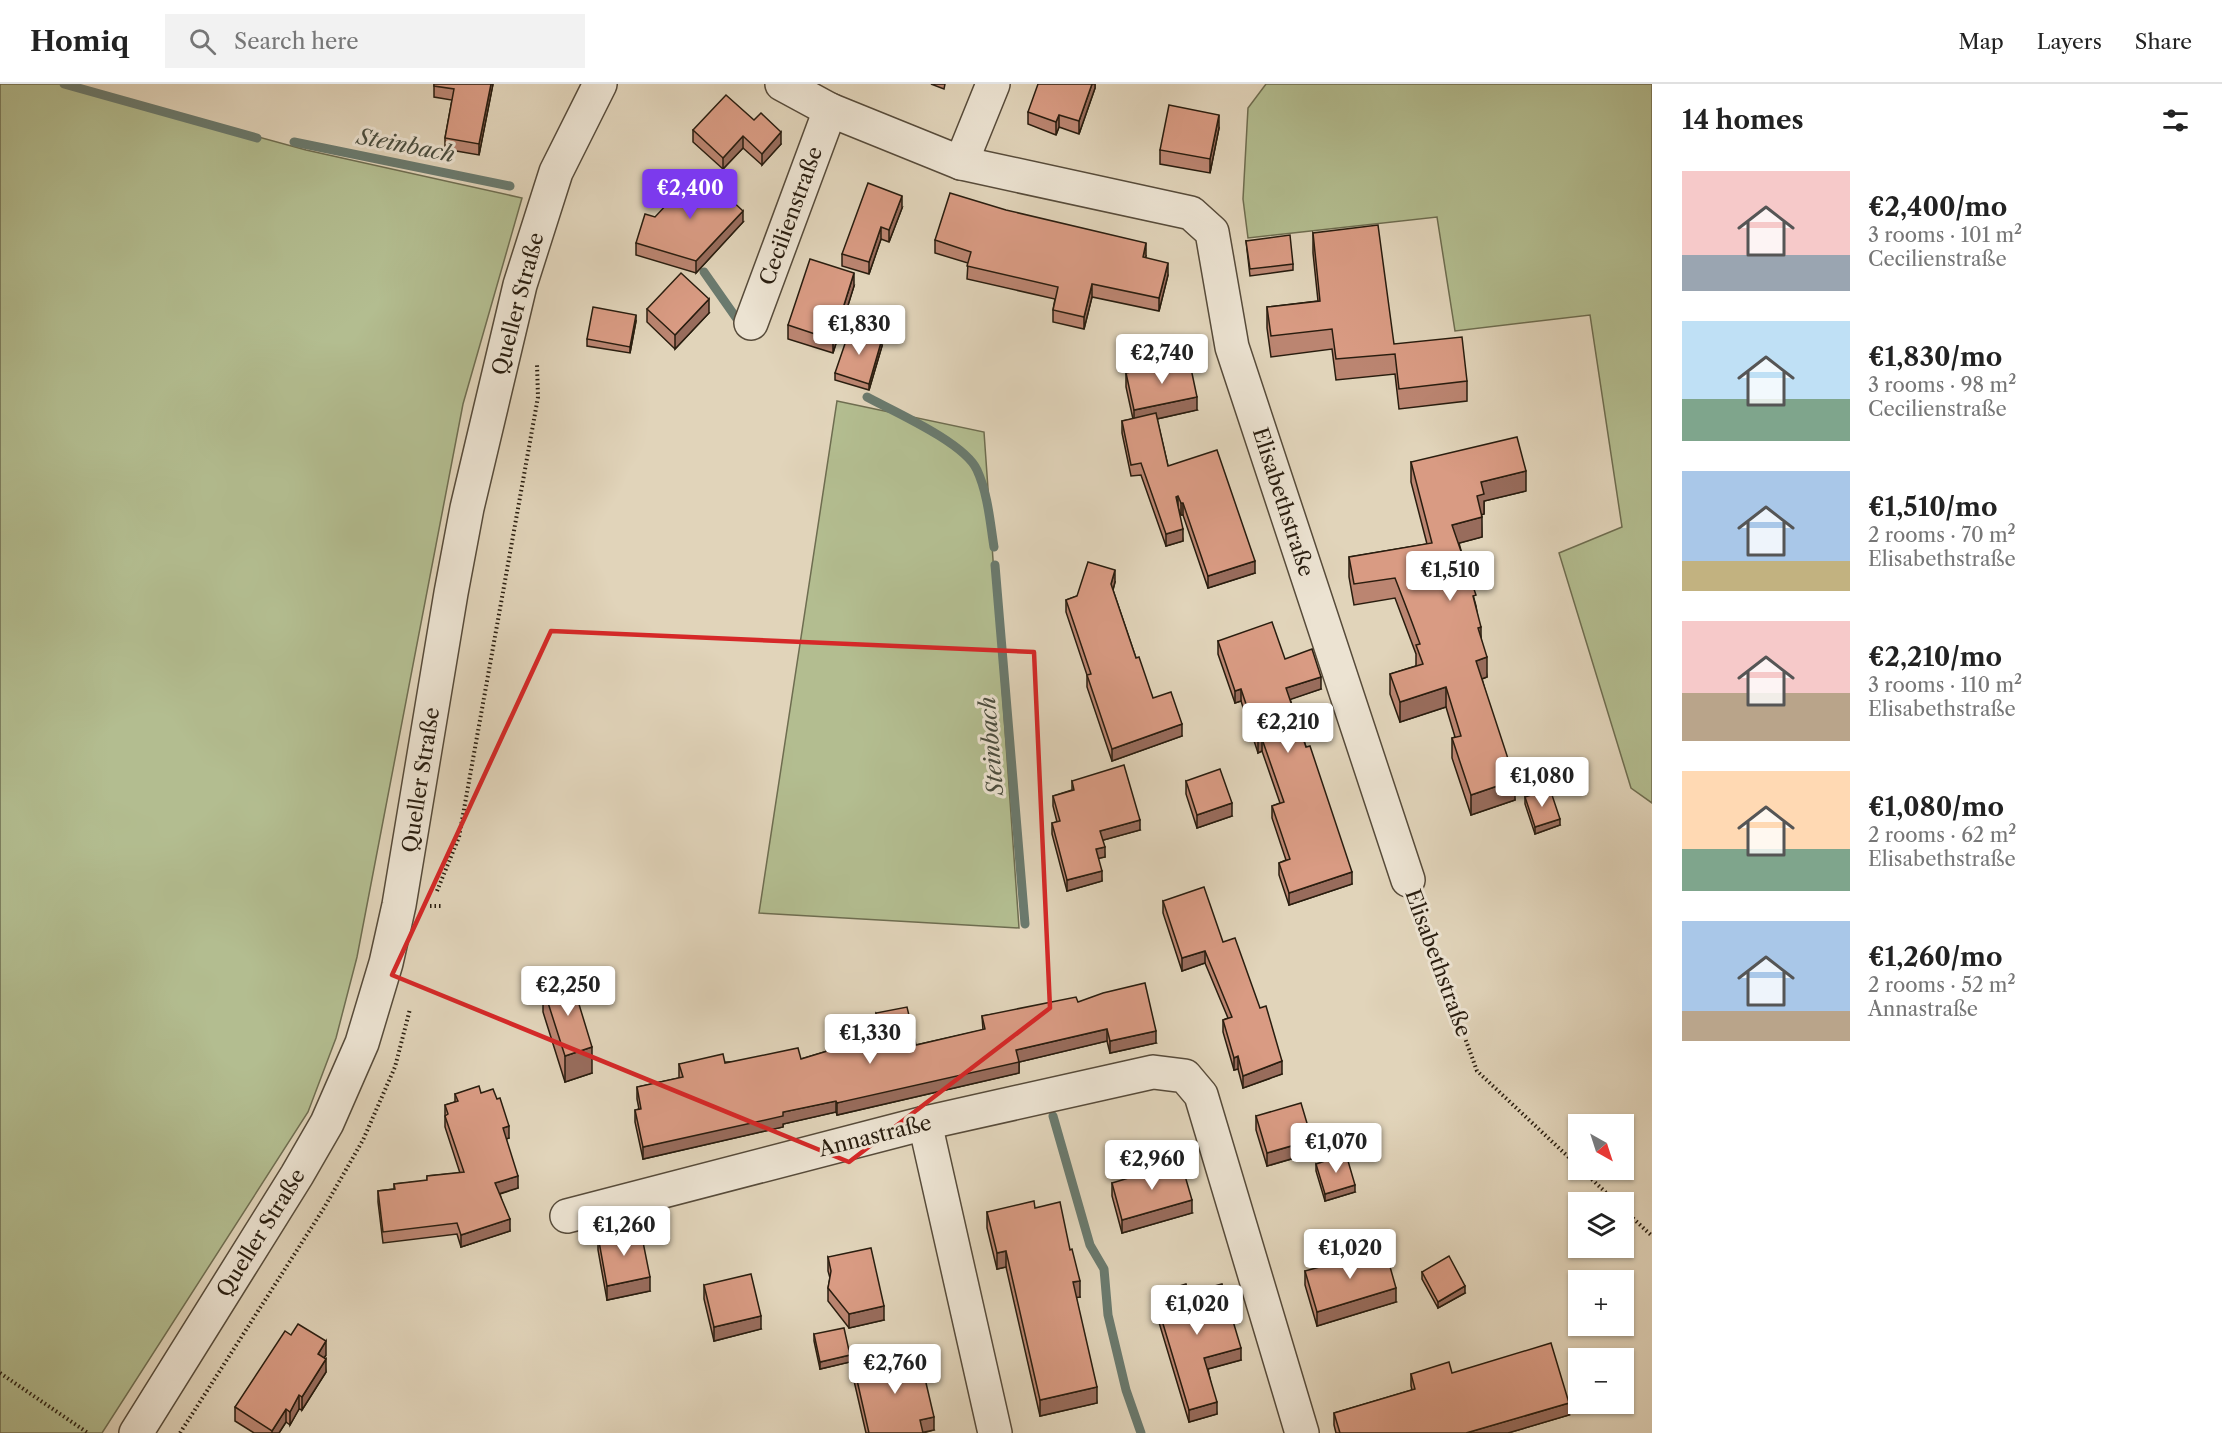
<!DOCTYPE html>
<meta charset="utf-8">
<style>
body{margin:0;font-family:"Libre Caslon Text",serif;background:#f2f2f2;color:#222;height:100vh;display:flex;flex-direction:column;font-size:22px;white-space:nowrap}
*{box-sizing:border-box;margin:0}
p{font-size:20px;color:#767676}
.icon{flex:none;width:33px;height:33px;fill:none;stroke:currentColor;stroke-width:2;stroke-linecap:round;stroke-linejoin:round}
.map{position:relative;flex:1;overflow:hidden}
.drawer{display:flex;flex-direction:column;background:#fff;width:570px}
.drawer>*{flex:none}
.needle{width:39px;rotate:141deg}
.tools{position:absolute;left:1568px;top:1030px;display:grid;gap:12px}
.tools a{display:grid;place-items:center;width:66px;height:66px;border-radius:0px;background:#fff;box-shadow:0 2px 4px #0004;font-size:30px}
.price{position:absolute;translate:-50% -51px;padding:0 14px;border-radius:6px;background:#fff;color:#222;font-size:20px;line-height:39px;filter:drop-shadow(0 2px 3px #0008)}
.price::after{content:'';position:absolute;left:50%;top:36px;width:18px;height:14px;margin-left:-9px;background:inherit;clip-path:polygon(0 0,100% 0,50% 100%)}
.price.selected{background:#7c3aed;color:#fff}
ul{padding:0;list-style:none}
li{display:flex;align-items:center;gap:18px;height:150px;padding:0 30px}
li span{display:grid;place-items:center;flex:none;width:168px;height:120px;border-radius:0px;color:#555}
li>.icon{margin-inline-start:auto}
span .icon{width:72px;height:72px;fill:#fffc;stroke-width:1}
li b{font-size:26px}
h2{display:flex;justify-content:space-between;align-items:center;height:72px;padding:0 30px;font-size:26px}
header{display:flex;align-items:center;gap:36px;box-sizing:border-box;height:84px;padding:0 30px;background:#fff;border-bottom:2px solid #e0e0e0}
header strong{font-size:28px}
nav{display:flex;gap:33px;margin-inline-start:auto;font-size:21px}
.search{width:420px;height:54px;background:#f2f2f2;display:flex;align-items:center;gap:15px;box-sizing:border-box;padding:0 21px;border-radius:0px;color:#767676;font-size:22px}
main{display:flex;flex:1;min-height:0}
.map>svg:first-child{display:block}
.green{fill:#b3bd90;stroke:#6e6d50;stroke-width:1.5}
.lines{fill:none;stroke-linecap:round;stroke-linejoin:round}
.stream{stroke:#6a7a6e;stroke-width:9}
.minor-casing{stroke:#574b3a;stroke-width:36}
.tertiary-casing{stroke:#574b3a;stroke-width:36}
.path{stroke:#291d0f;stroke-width:4;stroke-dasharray:1.5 3;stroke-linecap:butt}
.minor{stroke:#ece3d2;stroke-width:33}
.tertiary{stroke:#ece3d2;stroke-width:33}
.wall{fill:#bb8571;stroke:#291d0f;stroke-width:1.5}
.shaded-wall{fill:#986c5c;stroke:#291d0f;stroke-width:1.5}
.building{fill:#d99b83;stroke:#291d0f;stroke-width:1.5}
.marked{fill:none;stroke:#d62828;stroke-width:4.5;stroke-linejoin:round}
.labels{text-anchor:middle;stroke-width:6;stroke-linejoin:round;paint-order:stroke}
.street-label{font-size:21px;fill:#291d0f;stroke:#ece3d2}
.water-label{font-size:22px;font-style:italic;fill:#494c3e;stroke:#ece3d2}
</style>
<header>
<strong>Homiq</strong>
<div class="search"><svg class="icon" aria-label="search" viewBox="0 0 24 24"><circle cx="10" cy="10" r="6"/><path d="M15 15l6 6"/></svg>Search here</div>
<nav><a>Map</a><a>Layers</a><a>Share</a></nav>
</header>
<main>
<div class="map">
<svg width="1652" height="1349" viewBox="0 0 1652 1349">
<rect width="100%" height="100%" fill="#e1d4ba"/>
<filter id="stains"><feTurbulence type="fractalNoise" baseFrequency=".00333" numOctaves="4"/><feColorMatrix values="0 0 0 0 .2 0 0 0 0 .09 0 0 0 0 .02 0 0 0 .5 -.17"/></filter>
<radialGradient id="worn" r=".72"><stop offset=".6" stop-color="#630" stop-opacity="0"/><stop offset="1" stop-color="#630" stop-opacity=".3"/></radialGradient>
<!-- green -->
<g class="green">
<path d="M0,0H66L306,66L522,114L463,320L357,873L336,954L308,1028L102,1349H0Z"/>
<path d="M1266,0H1652V719L1631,704L1559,469L1622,443L1590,231L1455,247L1437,133L1248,154L1243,115L1248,24Z"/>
<path d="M837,317L984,348L1019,844L759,829Z"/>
</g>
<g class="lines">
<!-- stream -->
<g class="stream">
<path d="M64,0L257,54"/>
<path d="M294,58L510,102"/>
<path d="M704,188L737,235"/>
<path d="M867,313C895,328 965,359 977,386C988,410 990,438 994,463"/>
<path d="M995,481L1025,840"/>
<path d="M1053,1032L1090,1161L1104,1185L1108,1231L1126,1306L1141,1349"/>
</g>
<!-- minor casing -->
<g class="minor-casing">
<g id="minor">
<path d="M782,0L830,26L961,79L1191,129L1212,148L1232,263L1408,796"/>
<path d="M961,79L993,0"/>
<path d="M751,239L830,26"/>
<path d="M925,1039L995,1349"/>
<path d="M567,1132L925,1039L1153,988L1185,992L1201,1011L1302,1349"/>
</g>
</g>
<!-- tertiary casing -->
<g class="tertiary-casing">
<path id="tertiary" d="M136,1349L297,1091L327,1039L362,959L386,879L399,821L451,509L467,424L520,201L556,88L600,0"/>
</g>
<!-- path -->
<g class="path">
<path d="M437,807L459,753L538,313L537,280"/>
<path d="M430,822H443"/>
<path d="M1418,825L1477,987L1578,1082"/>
<path d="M1582,1086L1617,1119"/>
<path d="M1623,1125L1652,1152"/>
<path d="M0,1289L88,1349"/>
<path d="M180,1349L324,1124L363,1056L395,983L410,925"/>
</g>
<!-- minor -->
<use href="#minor" class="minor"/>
<!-- tertiary -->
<use href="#tertiary" class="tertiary"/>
</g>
<!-- wall -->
<g class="wall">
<path d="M434,0H493L479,71L445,65V54L452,16L434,13Z"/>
<path d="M931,0H945L944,5Z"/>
<path d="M1095,0V4L1079,50L1059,43L1056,51L1028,40V28Z"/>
<path d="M754,36L781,60L762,81L743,64L723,85L693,58V46Z"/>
<path d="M1219,44L1210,89L1160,80V66Z"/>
<path d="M902,124L889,158L881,155L869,190L842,182V170Z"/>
<path d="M743,138L696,189L636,171V159Z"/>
<path d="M1313,149L1394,260L1467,297V317L1399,325L1395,290L1336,296L1332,265L1271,273L1267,244V223L1318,217L1313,169Z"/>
<path d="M935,156L1146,172L1145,174L1168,191L1159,227L1092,213L1084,245L1053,238V226L1055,215L967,195L968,179L935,169Z"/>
<path d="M1246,157L1293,180V186L1250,192Z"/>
<path d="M854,202L833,269L788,255V241Z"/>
<path d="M647,225L709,229L675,265L647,238Z"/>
<path d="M636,237L630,269L587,262V255Z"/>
<path d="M882,262L869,306L835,296V289Z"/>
<path d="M1126,289L1197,326L1157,335L1168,382L1255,489L1208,504L1183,431H1181L1178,424L1183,457L1166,462L1141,391L1131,392L1122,349V337L1133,335L1126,303Z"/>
<path d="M1411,378L1526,407L1484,417V430L1481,431L1482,453L1459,459L1476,522L1487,593L1482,595L1515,716L1471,731L1452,674V654L1455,653L1446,623L1400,638L1390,610V590L1416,582V570L1395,514L1354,521L1349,493V473L1427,460L1411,398Z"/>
<path d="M1115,498L1113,506L1136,574L1153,614L1182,652L1112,677L1087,603V591L1066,528V516Z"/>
<path d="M1218,557L1285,575L1321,605L1290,615L1352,800L1289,821L1279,791V779L1286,776L1272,734V722L1280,719L1262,667L1258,669L1241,617L1235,619L1218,570Z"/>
<path d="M1072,697L1140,746L1103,756L1105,773L1098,774L1102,797L1067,807L1052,750V739L1057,738L1053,722V712L1072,706Z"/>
<path d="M1186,697L1232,732L1197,744L1186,710Z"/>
<path d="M1525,713L1560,741L1535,750L1525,720Z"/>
<path d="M1163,817L1223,858L1282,990L1243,1004L1238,985L1234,986L1223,948V936L1228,934L1205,879L1182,887L1163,829Z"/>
<path d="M543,903L592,989L565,998L543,928Z"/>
<path d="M1078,918L1156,959L1110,969L1107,957L1019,978V989L837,1031L836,1028L783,1040V1043L643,1075L635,1038V1026L639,1025L637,1015V1003L679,994V980L801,975L878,952L876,941V929L916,961L983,946L982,932Z"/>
<path d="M481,1009L509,1054L506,1055L518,1104L500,1110L510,1147L461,1163L457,1150L383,1159L378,1118V1107L394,1105V1100L427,1097V1092L460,1089L445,1043V1021L455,1018V1010Z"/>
<path d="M1256,1032L1312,1069L1267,1082L1256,1046Z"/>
<path d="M1316,1080L1355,1108L1325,1117L1316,1087Z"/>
<path d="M1112,1099L1192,1129L1122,1149L1112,1112Z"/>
<path d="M1035,1124L1080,1213H1076L1097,1319L1040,1332L1006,1183L997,1185L987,1144V1128Z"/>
<path d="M598,1152L650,1207L607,1216L598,1166Z"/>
<path d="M828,1173L884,1236L849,1244L828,1217V1204L830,1194L828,1187Z"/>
<path d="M1305,1187L1396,1218L1317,1242L1305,1201Z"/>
<path d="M1422,1188L1465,1209L1438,1224L1422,1195Z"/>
<path d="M704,1201L761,1245L714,1257L704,1215Z"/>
<path d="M1189,1209L1241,1276L1208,1285L1217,1330L1189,1338L1154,1222V1210Z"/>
<path d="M814,1250L850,1278L820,1285L814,1257Z"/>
<path d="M326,1271L324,1274L326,1288L302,1326L299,1325L290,1341L286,1338L279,1349H254L235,1337V1323Z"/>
<path d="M854,1283L934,1346L923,1349H866L854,1297Z"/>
<path d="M1452,1289L1569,1331L1508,1349H1336L1334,1341V1329L1412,1306L1411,1302V1290Z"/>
</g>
<!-- shaded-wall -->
<g class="shaded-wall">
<path d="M491,0H493L479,71V60Z"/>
<path d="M1092,0H1095V4L1079,50V37Z"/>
<path d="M1059,31V43L1056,51V38Z"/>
<path d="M1219,31V44L1210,89V75Z"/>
<path d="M781,48V60L762,81V70Z"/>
<path d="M743,52V64L723,85V74Z"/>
<path d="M902,112V124L889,158V146Z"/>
<path d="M743,127V138L696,189V177Z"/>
<path d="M881,143V155L869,190V178Z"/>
<path d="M1146,159V172L1143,186V173Z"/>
<path d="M1168,179V191L1159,227V214Z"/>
<path d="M854,189V202L833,269V256Z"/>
<path d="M1092,200V213L1084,245V233Z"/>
<path d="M709,215V229L675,265V251Z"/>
<path d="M636,231V237L630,269V263Z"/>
<path d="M882,255V262L869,306V300Z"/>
<path d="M1197,313V326L1134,340V326Z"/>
<path d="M1526,387V407L1484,417V430L1477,432V412L1481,398Z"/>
<path d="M1178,412V424L1176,413Z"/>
<rect x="1181" y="419" width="2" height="12"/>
<path d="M1482,433V453L1452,461V441Z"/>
<path d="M1183,445V457L1166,462V450Z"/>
<path d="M1255,477V489L1208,504V492Z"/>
<path d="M1115,486V498L1111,513V500Z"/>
<path d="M1481,543V563L1478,544Z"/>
<path d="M1487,573V593L1476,597V577Z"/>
<path d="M1321,593V605L1286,617V604Z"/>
<path d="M1446,603V623L1400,638V618Z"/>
<path d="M1241,605V617L1235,619V607Z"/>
<path d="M1182,640V652L1112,677V665Z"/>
<path d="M1262,655V667L1258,669V656Z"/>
<path d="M1515,696V716L1471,731V711Z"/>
<path d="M1232,719V732L1197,744V731Z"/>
<path d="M1560,735V741L1535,750V743Z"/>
<path d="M1140,736V746L1100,757V747Z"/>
<path d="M1105,763V773L1096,775V765Z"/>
<path d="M1102,787V797L1067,807V796Z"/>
<path d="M1352,788V800L1289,821V809Z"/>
<path d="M1205,867V879L1182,887V874Z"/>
<path d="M1107,945V957L1019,978V989L837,1031V1019L1016,966Z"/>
<path d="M1156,947V959L1110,969V957Z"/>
<path d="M592,963V989L565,998V972Z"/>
<path d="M1238,972V985L1234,986V974Z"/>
<path d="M1282,977V990L1243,1004V992Z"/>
<path d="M836,1017V1028L783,1040V1043L643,1075V1063L783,1028Z"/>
<path d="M509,1042V1054L503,1056V1044Z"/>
<path d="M1312,1056V1069L1267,1082V1069Z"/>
<path d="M518,1092V1104L495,1111V1099Z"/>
<path d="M1355,1101V1108L1325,1117V1110Z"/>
<path d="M1192,1116V1129L1122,1149V1136Z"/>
<path d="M510,1135V1147L461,1163V1151Z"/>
<path d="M1006,1167V1183L997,1185V1169Z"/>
<path d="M650,1193V1207L607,1216V1202Z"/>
<path d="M1080,1197V1213L1073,1214V1198Z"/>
<path d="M1465,1202V1209L1438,1224V1218Z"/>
<path d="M1396,1204V1218L1317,1242V1228Z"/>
<path d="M884,1222V1236L849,1244V1230Z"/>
<path d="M761,1232V1245L714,1257V1243Z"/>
<path d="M326,1257V1271L318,1283V1270Z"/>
<path d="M1241,1264V1276L1204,1286V1274Z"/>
<path d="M850,1271V1278L820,1285V1278Z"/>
<path d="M326,1275V1288L302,1326V1313Z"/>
<path d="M1097,1303V1319L1040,1332V1316Z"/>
<path d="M299,1311V1325L290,1341V1328Z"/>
<path d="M1217,1318V1330L1189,1338V1326Z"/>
<path d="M1569,1319V1331L1508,1349H1466Z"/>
<path d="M286,1325V1338L279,1349H272V1347Z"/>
<path d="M934,1333V1346L920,1349V1336Z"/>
</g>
<!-- building -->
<g class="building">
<path d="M434,0H491L479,60L445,54L454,5L434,2Z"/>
<path d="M1038,0H1092L1079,37L1059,31L1056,38L1028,28Z"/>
<path d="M726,11L754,36L761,29L781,48L762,70L743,52L723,74L693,46Z"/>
<path d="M1169,21L1219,31L1210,75L1160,66Z"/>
<path d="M699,86L743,127L696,177L636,159L645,130L655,133Z"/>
<path d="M868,99L902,112L889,146L881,143L869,178L842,170Z"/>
<path d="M950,109L1006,126L1146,159L1143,173L1168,179L1159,214L1092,200L1084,233L1053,226L1058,203L967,182L971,168L935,156Z"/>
<path d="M1378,141L1394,260L1462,253L1467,297L1399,305L1395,270L1336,275L1332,245L1271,252L1267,223L1320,217L1313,149Z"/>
<path d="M1290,151L1293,180L1250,185L1246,157Z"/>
<path d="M810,175L854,189L833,256L788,241Z"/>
<path d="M681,189L709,215L675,251L647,225Z"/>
<path d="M593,223L636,231L630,263L587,255Z"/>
<path d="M850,245L882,255L869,300L835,289Z"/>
<path d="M1189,275L1197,313L1134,326L1126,289Z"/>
<path d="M1156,329L1168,382L1217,366L1255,477L1208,492L1183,419H1181L1178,412L1176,413L1183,445L1166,450L1141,379L1131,381L1122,337Z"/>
<path d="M1517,353L1526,387L1481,398L1484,410L1477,412L1482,433L1452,441L1476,511L1473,512L1481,543L1478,544L1487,573L1476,577L1515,696L1471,711L1452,654L1461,652L1446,603L1400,618L1390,590L1423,580L1416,561L1420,560L1410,533L1395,494L1354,500L1349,473L1432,459L1411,378Z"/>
<path d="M1088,478L1115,486L1111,500L1136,574L1139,573L1153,614L1171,608L1182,640L1112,665L1087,591L1091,590L1066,516L1077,512Z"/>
<path d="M1272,538L1285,575L1312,565L1321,593L1286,604L1306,663L1310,662L1352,788L1289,809L1279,779L1290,775L1272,722L1284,718L1262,655L1258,656L1241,605L1235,607L1218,557Z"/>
<path d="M1124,681L1140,736L1100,747L1105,763L1096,765L1102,787L1067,796L1052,739L1060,737L1053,712L1074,706L1072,697Z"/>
<path d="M1220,685L1232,719L1197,731L1186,697Z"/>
<path d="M1550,705L1560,735L1535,743L1525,713Z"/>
<path d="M1204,803L1223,858L1235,854L1260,924L1266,922L1282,977L1243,992L1238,972L1234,974L1223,936L1232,933L1205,867L1182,874L1163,817Z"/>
<path d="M571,894L592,963L565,972L543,903Z"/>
<path d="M1145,899L1156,947L1110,957L1107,945L1016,966L1019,978L837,1019L836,1017L783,1028V1032L643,1063L635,1026L641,1025L637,1003L683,993L679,980L723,970L725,979L798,964L801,975L880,951L876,929L907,923L916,961L985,945L982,932L1076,913L1078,918L1103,909Z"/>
<path d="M479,1002L481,1009L493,1005L497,1015L500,1014L509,1042L503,1044L518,1092L495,1099L510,1135L461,1151L457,1139L383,1148L378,1107L395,1105L394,1100L427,1096V1092L464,1088L445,1032L448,1030L445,1021L458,1017L455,1010Z"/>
<path d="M1301,1019L1312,1056L1267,1069L1256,1032Z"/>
<path d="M1346,1070L1355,1101L1325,1110L1316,1080Z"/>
<path d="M1181,1078L1192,1116L1122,1136L1112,1099Z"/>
<path d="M1034,1117L1035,1124L1060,1118L1070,1166L1072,1165L1080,1197L1073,1198L1097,1303L1040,1316L1006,1167L997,1169L987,1128Z"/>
<path d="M640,1143L650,1193L607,1202L598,1152Z"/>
<path d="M871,1164L884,1222L849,1230L828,1204L831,1187L828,1173Z"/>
<path d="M1385,1165L1396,1204L1317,1228L1305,1187Z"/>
<path d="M1449,1172L1465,1202L1438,1218L1422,1188Z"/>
<path d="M751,1190L761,1232L714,1243L704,1201Z"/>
<path d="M1186,1200L1189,1209L1222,1200L1241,1264L1204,1274L1217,1318L1189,1326L1154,1210Z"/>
<path d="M298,1240L326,1257L318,1270L326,1275L302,1313L299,1311L290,1328L286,1325L272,1347L235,1323L285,1247L291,1251Z"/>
<path d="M844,1244L850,1271L820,1278L814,1250Z"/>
<path d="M1551,1259L1569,1319L1466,1349H1340L1334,1329L1415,1305L1411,1290L1449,1278L1452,1289Z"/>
<path d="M919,1269L934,1333L920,1336L923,1349H869L854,1283Z"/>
</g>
<!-- marked area -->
<path class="marked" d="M551,547L1034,568L1050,924L849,1078L392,891Z"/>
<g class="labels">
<!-- street labels -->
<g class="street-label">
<text transform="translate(791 132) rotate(-70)" y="7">Cecilienstraße</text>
<text transform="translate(518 220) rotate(-75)" y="7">Queller Straße</text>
<text transform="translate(1283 418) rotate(72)" y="7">Elisabethstraße</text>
<text transform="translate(421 696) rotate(-81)" y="7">Queller Straße</text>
<text transform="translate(1438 879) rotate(70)" y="7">Elisabethstraße</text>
<text transform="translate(875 1052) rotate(-14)" y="7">Annastraße</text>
<text transform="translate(261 1149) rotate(-58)" y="7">Queller Straße</text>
</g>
<!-- water labels -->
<g class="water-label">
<text transform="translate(406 61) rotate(11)" y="8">Steinbach</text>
<text transform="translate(991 662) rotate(-95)" y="8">Steinbach</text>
</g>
</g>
<rect width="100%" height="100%" filter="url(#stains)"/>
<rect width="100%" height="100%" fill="url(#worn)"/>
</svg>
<div class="tools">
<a><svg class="needle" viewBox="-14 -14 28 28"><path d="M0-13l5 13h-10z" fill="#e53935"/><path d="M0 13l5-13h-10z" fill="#767676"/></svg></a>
<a><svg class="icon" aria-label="layers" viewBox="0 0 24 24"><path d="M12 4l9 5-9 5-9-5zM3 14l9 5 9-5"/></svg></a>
<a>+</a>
<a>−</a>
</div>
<b class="price selected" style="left:690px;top:136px">€2,400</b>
<b class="price" style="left:859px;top:272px">€1,830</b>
<b class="price" style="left:1162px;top:301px">€2,740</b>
<b class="price" style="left:1450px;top:518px">€1,510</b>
<b class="price" style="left:1288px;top:670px">€2,210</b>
<b class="price" style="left:1542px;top:724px">€1,080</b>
<b class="price" style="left:568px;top:933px">€2,250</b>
<b class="price" style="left:870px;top:981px">€1,330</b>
<b class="price" style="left:1336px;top:1090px">€1,070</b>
<b class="price" style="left:1152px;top:1107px">€2,960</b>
<b class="price" style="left:624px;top:1173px">€1,260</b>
<b class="price" style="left:1350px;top:1196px">€1,020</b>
<b class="price" style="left:1197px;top:1252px">€1,020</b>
<b class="price" style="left:895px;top:1311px">€2,760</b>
</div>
<section class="drawer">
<h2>14 homes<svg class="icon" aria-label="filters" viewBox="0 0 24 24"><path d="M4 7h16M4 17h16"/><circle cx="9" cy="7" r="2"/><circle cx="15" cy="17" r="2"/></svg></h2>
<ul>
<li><span style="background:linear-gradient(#f6c9c9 70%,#9aa5b1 0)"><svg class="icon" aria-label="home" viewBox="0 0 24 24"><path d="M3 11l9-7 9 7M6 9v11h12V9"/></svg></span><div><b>€2,400/mo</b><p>3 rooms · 101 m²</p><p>Cecilienstraße</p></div></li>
<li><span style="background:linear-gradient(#bfe0f5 65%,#7fa58c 0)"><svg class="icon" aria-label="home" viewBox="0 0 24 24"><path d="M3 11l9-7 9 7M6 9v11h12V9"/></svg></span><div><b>€1,830/mo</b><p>3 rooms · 98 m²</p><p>Cecilienstraße</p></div></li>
<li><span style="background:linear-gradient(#a9c7e8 75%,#c2b280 0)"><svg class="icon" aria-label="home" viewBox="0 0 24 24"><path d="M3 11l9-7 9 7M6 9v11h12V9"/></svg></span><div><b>€1,510/mo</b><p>2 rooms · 70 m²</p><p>Elisabethstraße</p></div></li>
<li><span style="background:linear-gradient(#f6c9c9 60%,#b9a48a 0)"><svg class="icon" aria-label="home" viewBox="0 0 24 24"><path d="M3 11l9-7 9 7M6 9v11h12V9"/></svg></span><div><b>€2,210/mo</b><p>3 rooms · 110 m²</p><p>Elisabethstraße</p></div></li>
<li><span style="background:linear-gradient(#ffd9b3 65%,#7fa58c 0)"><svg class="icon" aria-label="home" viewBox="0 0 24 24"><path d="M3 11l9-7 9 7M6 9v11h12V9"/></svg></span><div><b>€1,080/mo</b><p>2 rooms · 62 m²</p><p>Elisabethstraße</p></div></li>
<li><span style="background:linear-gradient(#a9c7e8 75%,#b9a48a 0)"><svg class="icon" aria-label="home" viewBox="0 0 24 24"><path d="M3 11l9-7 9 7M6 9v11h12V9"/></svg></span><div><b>€1,260/mo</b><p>2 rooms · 52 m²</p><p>Annastraße</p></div></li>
</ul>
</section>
</main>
